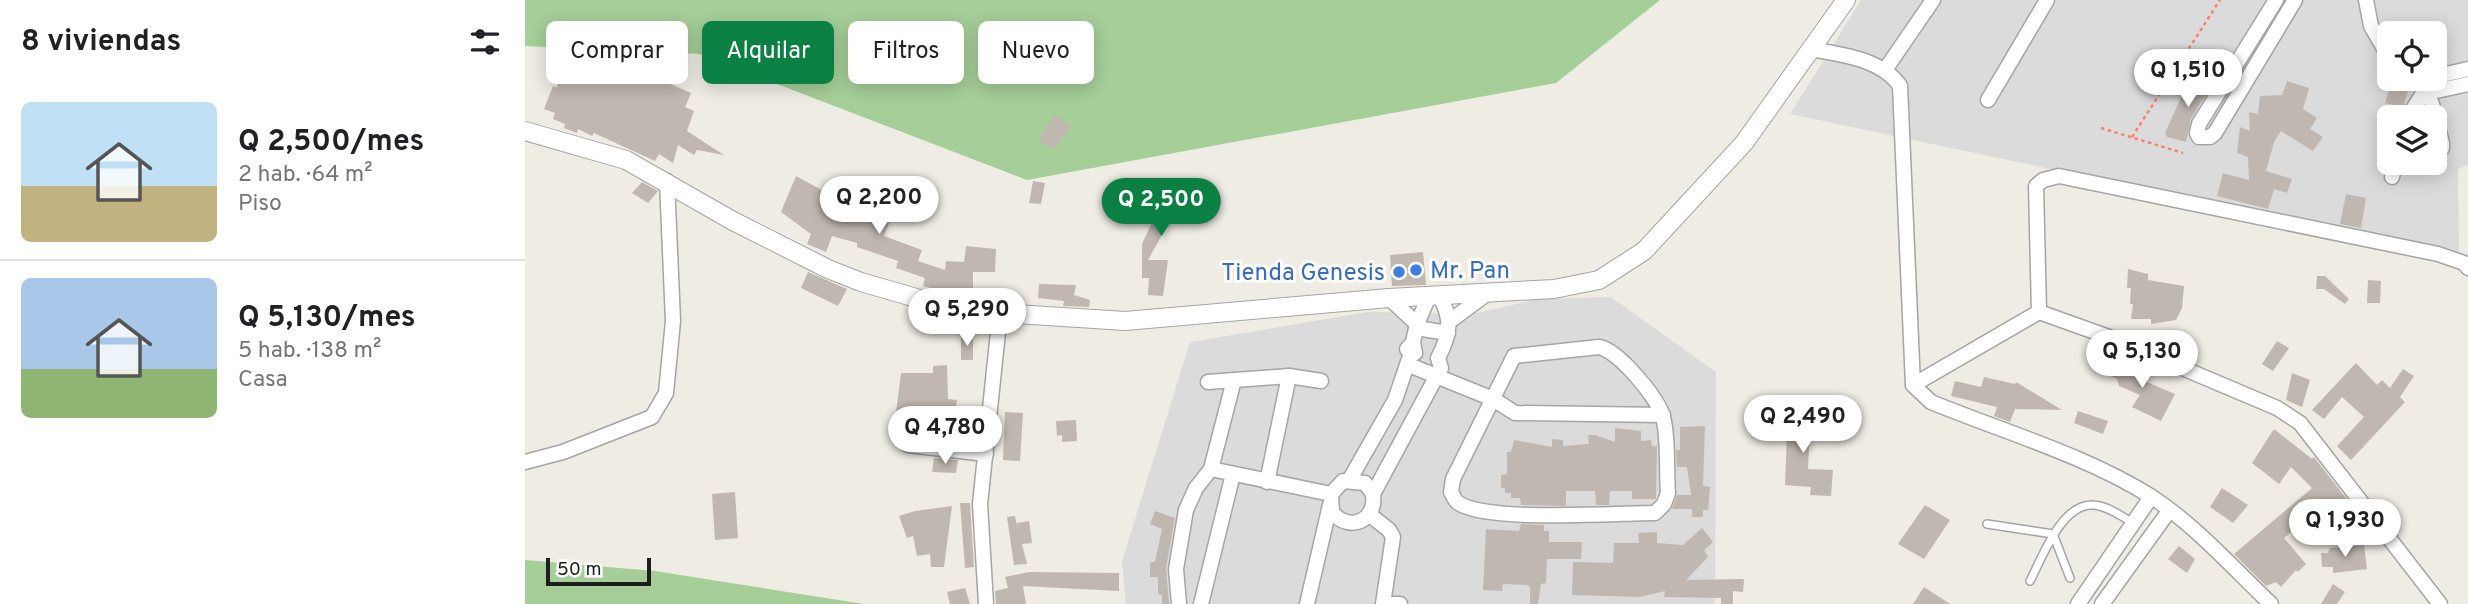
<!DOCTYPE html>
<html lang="es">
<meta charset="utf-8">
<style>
body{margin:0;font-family:Overpass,sans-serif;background:#f6f6f6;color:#202124;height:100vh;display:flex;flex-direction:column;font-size:26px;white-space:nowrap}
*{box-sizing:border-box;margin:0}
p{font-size:23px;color:#757577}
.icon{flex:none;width:38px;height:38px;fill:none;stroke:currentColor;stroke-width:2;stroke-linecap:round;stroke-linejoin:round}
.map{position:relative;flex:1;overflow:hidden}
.sheet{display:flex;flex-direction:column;background:#fff;width:525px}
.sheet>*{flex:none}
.hud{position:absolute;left:21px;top:21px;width:665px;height:63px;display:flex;gap:14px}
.tools{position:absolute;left:1852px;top:21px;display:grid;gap:14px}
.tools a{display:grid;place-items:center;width:70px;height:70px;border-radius:10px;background:#fff;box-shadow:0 4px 18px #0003;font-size:35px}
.scale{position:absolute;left:21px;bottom:18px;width:105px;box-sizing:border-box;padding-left:7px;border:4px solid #1e1e1e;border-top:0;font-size:19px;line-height:24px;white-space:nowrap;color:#1e1e1e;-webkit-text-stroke:5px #fff;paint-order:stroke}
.price{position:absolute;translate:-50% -60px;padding:0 16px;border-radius:24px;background:#fff;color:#222;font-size:23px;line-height:46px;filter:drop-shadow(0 2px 4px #0008)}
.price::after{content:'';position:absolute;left:50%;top:42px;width:21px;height:16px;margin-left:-10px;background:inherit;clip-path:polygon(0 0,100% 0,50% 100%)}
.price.current{background:#0b8043;color:#fff}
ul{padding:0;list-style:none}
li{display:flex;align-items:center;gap:21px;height:175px;padding:0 21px}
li+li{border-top:2px solid #e0e0e0}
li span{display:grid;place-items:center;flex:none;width:196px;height:140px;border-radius:10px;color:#555}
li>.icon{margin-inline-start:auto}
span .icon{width:84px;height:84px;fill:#fffc;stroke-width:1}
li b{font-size:30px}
h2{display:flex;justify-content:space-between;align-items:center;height:84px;padding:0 21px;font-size:30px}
.pill{padding:0 24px;border-radius:10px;background:#fff;box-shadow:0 4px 18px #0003;font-size:24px;line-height:63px}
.pill.current{background:#0b8043;color:#fff}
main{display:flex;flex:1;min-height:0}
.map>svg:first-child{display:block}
.residential{fill:#dcdbdb;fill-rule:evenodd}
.forest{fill:#a5ce98}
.building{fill:#c0b8b0}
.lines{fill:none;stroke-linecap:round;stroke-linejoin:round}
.service-casing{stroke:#a5a5a5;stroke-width:10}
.minor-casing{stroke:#a5a5a5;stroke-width:17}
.tertiary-casing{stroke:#a5a5a5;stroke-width:20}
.path{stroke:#fa806a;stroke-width:2.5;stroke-dasharray:3.5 3.5;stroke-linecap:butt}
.service{stroke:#fff;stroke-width:7}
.minor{stroke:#fff;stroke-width:14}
.tertiary{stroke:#fff;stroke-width:18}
.shop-dot{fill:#3f7fe0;stroke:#fff;stroke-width:2.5}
.labels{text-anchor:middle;stroke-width:6;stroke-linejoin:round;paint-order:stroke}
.shop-label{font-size:24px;fill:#366cbe;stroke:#fff;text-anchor:start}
</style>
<main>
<section class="sheet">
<h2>8 viviendas<svg class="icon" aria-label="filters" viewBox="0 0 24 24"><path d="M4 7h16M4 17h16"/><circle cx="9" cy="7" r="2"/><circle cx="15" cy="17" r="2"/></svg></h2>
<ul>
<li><span style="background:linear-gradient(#bfe0f5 60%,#c2b280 0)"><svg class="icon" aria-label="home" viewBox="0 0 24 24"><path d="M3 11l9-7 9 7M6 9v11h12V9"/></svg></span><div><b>Q 2,500/mes</b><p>2 hab. · 64 m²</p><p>Piso</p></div></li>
<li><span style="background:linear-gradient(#a9c7e8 65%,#8fb573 0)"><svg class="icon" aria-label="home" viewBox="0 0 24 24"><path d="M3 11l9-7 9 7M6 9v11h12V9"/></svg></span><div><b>Q 5,130/mes</b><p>5 hab. · 138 m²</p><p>Casa</p></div></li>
</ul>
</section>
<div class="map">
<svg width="1943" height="604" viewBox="0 0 1943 604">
<rect width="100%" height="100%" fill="#efece4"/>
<!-- residential -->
<g class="residential">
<path d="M1336,0H1943V165L1933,169L1934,255L1265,114ZM1864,33H1909V79H1864ZM1864,117H1909V163H1864Z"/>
<path d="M1086,297L1191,372L1190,604H601L597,561L665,342L843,312L947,314L1013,299Z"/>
</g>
<!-- forest -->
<g class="forest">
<path d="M0,0H1135L1031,83L502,180L174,54L0,46Z"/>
<path d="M0,560L130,571L339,604H0Z"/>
</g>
<!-- building -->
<g class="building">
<path d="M99,64L166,93L160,107L169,111L162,131L199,155L172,150L169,155L153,145L148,163L134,154L130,161L69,133L67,136L53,129L52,133L39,128L40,124L28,119L30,113L19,109L28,86L32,87L36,69L61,73L91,84Z"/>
<path d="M1672,74L1689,81L1666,119L1661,142L1642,137L1640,133L1653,104L1660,91H1665Z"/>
<path d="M1762,81L1784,88L1778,109L1792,118L1785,129L1798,137L1788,151L1756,131L1749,142L1741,171L1767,179L1762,193L1749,189L1743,209L1692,196L1698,173L1724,180L1723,157L1712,153L1715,127L1725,131L1724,112L1733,114L1735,96L1757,95Z"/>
<path d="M1865,86L1883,91L1878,107L1860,103Z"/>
<path d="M530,114L546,126L529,150L513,140Z"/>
<path d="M271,176L304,194L308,188L322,195L313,213L340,220L341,216L345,217L359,186L376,192L359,236L397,250L393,261L420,270L421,261L439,262L441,246L471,249L470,272H448V296H439L398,286L400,278L371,268L373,261L332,247V243L307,236L301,252L282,244L286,234L256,212Z"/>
<path d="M508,181L520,183L516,204L504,203Z"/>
<path d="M117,182L133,191L123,203L107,193Z"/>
<path d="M672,193L671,206H653L623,260H643L638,296L623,295L624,278H617V244L630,216L631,194Z"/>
<path d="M1821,194L1841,198L1836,228L1815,224Z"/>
<path d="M898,252L901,285L867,286L865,255Z"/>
<path d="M1603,269L1623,274V280L1659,286L1657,308L1651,320L1626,324V319H1606L1608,304H1605L1606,288H1602Z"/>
<path d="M283,272L322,289L313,306L276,288Z"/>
<path d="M1792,276H1800L1824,299L1820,304L1799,289H1791Z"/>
<path d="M1843,280L1856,281L1855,303H1842Z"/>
<path d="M514,284L551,285L549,295L565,300L564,307L538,306L539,301L513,298Z"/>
<rect x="436" y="335" width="12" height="25"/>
<path d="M1752,341L1764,348L1748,371L1737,364Z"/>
<path d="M1591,353L1604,361L1603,374L1650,394L1636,421L1607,407L1615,395L1594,386L1592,379L1584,375Z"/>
<path d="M1831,363L1852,385L1857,380L1865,388L1878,369L1889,376L1875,397L1880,402L1826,460L1812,446L1839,417L1817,397L1799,419L1787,410Z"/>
<path d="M422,365L423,399L432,400L429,420L371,413L376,373H408V366Z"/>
<path d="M1767,373L1785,380L1777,407L1761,400Z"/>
<path d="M1459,377L1490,384L1491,382L1537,410L1490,409L1485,422L1469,416L1472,407L1426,396L1430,381L1456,387Z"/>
<path d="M1263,405L1286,406L1283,469L1308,470L1306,496L1285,495L1286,487L1260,485Z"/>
<path d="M1553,411L1583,421L1578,434L1549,423Z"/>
<path d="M480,412L498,413L495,461L478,460Z"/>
<path d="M551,420L552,441L537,442V435L532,436L531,421Z"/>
<path d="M1180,426L1178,486L1185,487L1183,510H1178V517H1167V509H1147L1152,495H1166L1162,467H1152L1151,450H1155V427Z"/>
<path d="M1090,428L1116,431V441L1126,440L1127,446H1132L1131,499H1107V491H1085L1084,505H1071L1070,491H1041V506L996,505L995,498H986V493H980V488H976V475L982,474V452H986L989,440L1027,447V439L1038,440V446L1064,444L1063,435H1070L1090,442Z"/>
<path d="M1749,429L1787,459L1789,457L1831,511L1818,524L1813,519L1806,524L1797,514L1794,520L1787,513L1759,538L1781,564L1773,572L1771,570L1756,587L1751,582L1741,586L1709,554L1787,488L1766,467L1754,484L1727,463Z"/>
<path d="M409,458L433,460L431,473L407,472Z"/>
<path d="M1697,488L1723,505L1708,523L1685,507Z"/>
<path d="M210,492L213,538L190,540L187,494Z"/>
<path d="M435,503H445L449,567L440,568Z"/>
<path d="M1400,505L1425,520L1399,559L1373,544Z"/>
<path d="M427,506L419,567H406L405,554L392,556L388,536L382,538L374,516L390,511Z"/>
<path d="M630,511L650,518L641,568L644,604H637V595L633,594V577H625V562H630L637,529L625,524Z"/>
<path d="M490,516L493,530L492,523L504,521L507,543L497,544L502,564L489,565L482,517Z"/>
<path d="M996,524L1019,525V531H1024V542H1057L1056,559H1022L1021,583L1016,584L1013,604H1005V587L1002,585L978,584L977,591L958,590L961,529L994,531Z"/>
<path d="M1177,528L1188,542L1179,550L1183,557L1161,580L1219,579L1218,592L1208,591V604H1196V598L1139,597L1140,591L1114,597L1047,595L1048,562L1088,563L1089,543H1114L1113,533L1132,532V543L1158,545Z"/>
<path d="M1839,545L1842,569L1808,573V567H1797L1796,553H1803L1805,548Z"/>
<path d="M1654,546L1670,559L1662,573L1643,559Z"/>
<path d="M504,572L594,573V591L498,586L501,604H471L470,591L483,588L480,577Z"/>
<path d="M1808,584L1820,592L1812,604H1796Z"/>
<path d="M1399,587L1425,604H1388Z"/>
<path d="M440,588L445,604H425L422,592Z"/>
</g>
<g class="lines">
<!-- service casing -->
<g class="service-casing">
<g id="service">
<path d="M1462,524L1528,534L1545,578"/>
<path d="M1505,581C1517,558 1537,502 1569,505C1583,506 1597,517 1609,523"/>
</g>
</g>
<!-- minor casing -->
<g class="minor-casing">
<g id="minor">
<path d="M1751,0L1674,124L1672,133L1674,137H1685L1690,133L1770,0"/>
<path d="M1841,0L1846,26L1864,57"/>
<path d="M1285,49C1315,54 1357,59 1375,86L1388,385L1406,402C1479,432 1560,455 1627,497C1671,526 1708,568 1746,604"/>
<path d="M1360,70L1408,0"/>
<path d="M1909,77L1943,69"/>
<path d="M1887,79L1911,91L1943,84"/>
<path d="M1900,88L1907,104L1917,143V148L1909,150"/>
<path d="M1463,100L1522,0"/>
<path d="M1883,117L1907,79"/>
<path d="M1867,177L1870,163"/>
<path d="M864,298L892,324L888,342L882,349"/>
<path d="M1514,312L1511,186L1518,180L1534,176L1913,254L1939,263L1943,268"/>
<path d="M1514,312L1584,337L1752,408L1775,423L1915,604"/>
<path d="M925,321L963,293"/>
<path d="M892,324L904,296"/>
<path d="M891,328L923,333"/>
<path d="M1074,347C1093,350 1133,398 1138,417C1144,440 1141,469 1143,493L1139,504L1130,513C1092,513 958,523 932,502C929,499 928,495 926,492L928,479L989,356Z"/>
<path d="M884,365L968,399L990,413L1138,415"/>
<path d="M683,382L764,376L796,381"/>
<path d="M1388,385L1514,312"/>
<path d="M383,445L461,454"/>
<path d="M0,462L38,452L127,417L141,393L148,321L142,181"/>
<path d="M686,469L806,494"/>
<path d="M825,479L870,400L885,356L890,353L888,342"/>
<path d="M742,482L764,376"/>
<path d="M848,494L840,483L818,481L806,494L807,512C824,533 852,521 848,494L916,368L913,358C925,335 928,319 914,295"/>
<path d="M845,515L864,530L868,537L858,604"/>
<path d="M461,604L455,504L475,313"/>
<path d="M654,604L651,569L661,510L671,488L686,469L709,380"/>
<path d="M676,604L708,474"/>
<path d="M782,604L805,505"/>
<path d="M858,604H875"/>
<path d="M1553,604L1626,497"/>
<path d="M1577,604L1644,511"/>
</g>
</g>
<!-- tertiary casing -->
<g class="tertiary-casing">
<path id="tertiary" d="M0,131L101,160L208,221L303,269L336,282L405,302L475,313L600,321L864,298L1029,289L1074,280L1119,251L1219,143L1321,0"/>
</g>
<!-- path -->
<g class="path">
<path d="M1576,128L1658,153"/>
<path d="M1607,137L1695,0"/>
</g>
<!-- service -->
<use href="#service" class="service"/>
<!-- minor -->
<use href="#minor" class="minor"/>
<!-- tertiary -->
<use href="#tertiary" class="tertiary"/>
</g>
<!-- markers -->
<g class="shop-dot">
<circle cx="891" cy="270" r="7"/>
<circle cx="874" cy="272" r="7"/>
</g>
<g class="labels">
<!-- shop labels -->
<g class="shop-label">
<text x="905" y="278">Mr. Pan</text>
<text x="860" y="280" text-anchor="end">Tienda Genesis</text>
</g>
</g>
</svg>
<div class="tools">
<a><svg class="icon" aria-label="locate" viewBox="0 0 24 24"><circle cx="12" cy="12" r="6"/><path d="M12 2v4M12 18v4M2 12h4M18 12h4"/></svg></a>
<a><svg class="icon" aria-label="layers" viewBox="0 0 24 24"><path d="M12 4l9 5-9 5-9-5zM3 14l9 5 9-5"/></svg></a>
</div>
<div class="scale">50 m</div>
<b class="price" style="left:1663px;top:109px">Q 1,510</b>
<b class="price" style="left:354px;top:236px">Q 2,200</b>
<b class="price current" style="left:636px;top:238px">Q 2,500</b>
<b class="price" style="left:442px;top:348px">Q 5,290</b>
<b class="price" style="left:1617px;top:390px">Q 5,130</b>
<b class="price" style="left:1278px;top:455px">Q 2,490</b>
<b class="price" style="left:420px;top:466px">Q 4,780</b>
<b class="price" style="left:1820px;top:559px">Q 1,930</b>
<div class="hud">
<a class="pill">Comprar</a>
<a class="pill current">Alquilar</a>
<a class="pill">Filtros</a>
<a class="pill">Nuevo</a>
</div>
</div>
</main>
